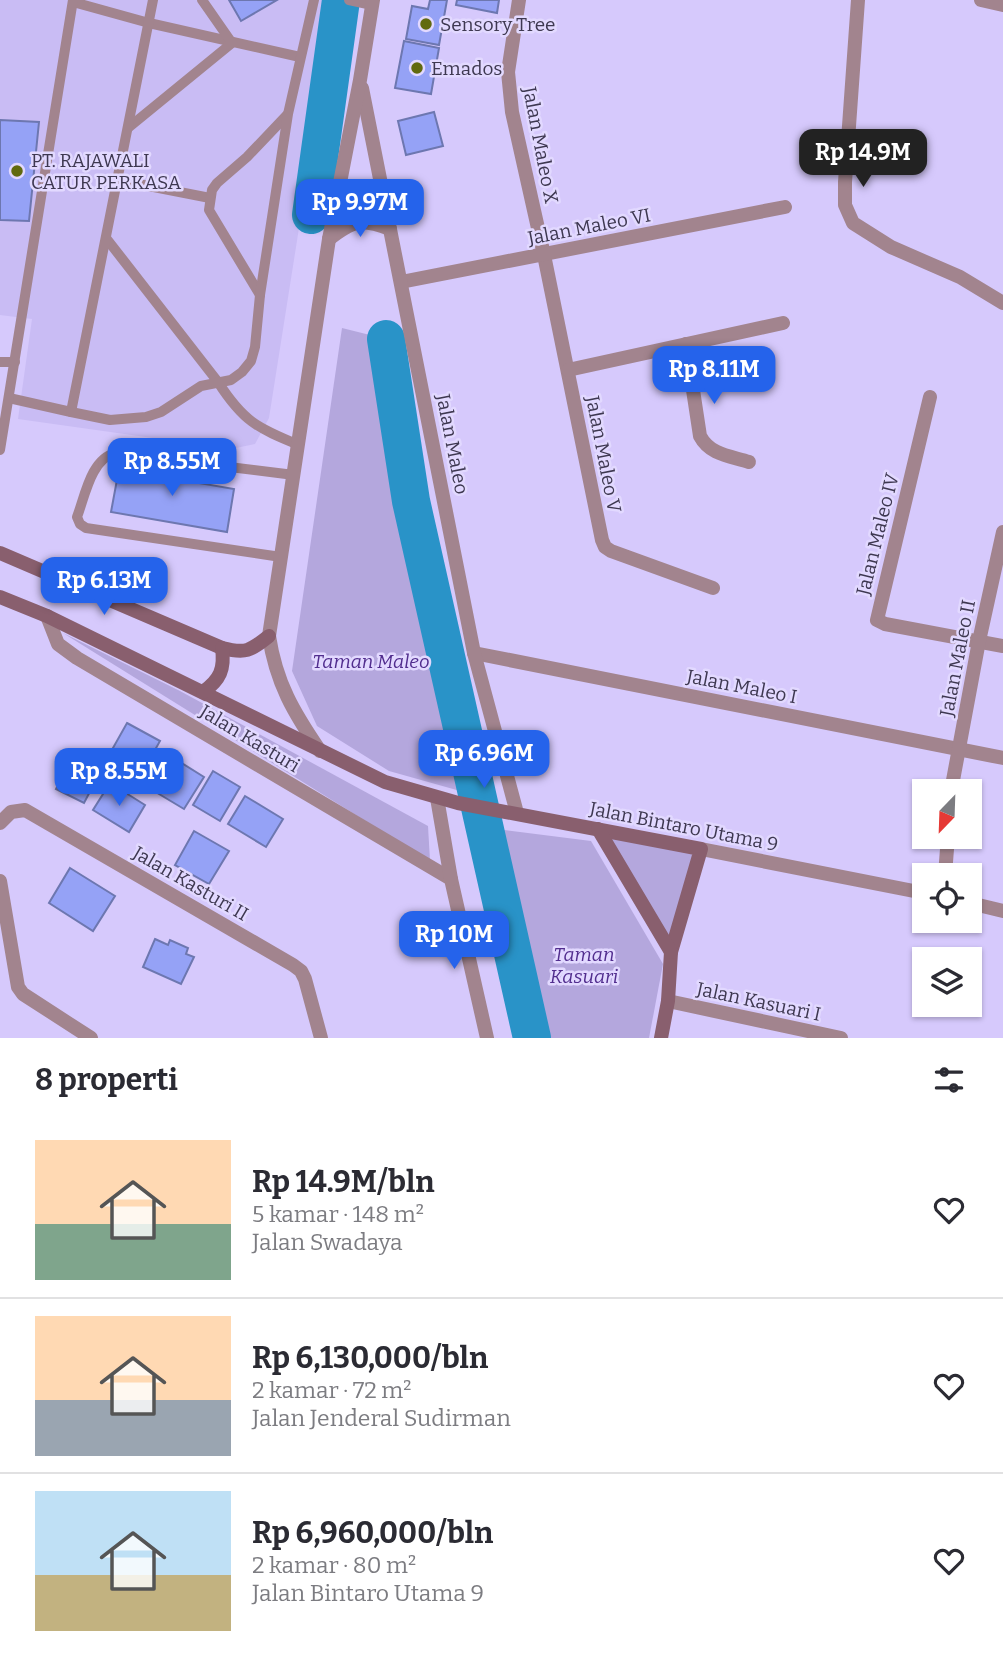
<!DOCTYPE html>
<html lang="id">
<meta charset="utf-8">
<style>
body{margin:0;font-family:Bitter,serif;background:#f7f7f7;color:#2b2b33;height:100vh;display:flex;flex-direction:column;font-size:26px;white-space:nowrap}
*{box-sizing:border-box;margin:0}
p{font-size:23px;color:#7c7c81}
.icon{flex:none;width:38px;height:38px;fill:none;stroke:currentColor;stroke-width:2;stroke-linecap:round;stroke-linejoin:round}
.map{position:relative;height:1038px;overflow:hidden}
.panel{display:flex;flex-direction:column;background:#fff;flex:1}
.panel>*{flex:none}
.needle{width:46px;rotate:203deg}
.fabs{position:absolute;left:912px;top:779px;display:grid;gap:14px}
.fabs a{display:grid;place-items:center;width:70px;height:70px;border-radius:0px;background:#fff;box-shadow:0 2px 5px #0004;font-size:35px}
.price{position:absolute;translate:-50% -60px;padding:0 16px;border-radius:14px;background:#2563eb;color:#fff;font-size:23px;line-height:46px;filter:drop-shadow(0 2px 4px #0008)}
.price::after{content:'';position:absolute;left:50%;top:42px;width:21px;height:16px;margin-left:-10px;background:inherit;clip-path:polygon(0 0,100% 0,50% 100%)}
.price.active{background:#222;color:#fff}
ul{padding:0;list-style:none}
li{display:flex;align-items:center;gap:21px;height:175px;padding:0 35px}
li+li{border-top:2px solid #e1e1e2}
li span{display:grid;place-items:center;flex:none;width:196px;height:140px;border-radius:0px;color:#555}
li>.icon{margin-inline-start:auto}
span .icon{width:84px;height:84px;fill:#fffc;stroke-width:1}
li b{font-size:30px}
h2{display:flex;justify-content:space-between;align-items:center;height:84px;padding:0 35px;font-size:30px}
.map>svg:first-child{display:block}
.built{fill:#c9bcf4}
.green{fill:#b4a7dd}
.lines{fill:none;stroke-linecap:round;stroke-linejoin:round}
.river{stroke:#2993c8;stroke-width:38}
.building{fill:#95a2f6;stroke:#6d77b0;stroke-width:2}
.service{stroke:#a2848e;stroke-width:10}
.minor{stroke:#a2848e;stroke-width:14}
.tertiary{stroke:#a2848e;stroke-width:14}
.secondary{stroke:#895f6e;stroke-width:14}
.poi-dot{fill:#616a0f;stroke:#e2d9ff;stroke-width:2.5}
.labels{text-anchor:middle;stroke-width:5;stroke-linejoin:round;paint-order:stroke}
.poi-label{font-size:19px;fill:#3e3851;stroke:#e2d9ff;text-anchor:start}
.street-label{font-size:19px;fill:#3e3851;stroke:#e2d9ff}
.park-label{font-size:19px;font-style:italic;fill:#512d8e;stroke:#e2d9ff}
</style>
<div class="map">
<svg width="1003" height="1038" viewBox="0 0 1003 1038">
<rect width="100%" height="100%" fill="#d6c9fc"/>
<!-- built -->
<path class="built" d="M0,0H335L269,418L255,444L231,449L18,419L32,319L0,315Z"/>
<!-- green -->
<g class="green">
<path d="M342,328L386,339L464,740L478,796L389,771L317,726L292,671Z"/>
<path d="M63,633L180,691L428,826L430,861Z"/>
<path d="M481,827L591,841L663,964L649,1038H529Z"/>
<path d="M603,828L698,848L675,949Z"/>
</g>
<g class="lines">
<!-- river -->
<g class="river">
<path d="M311,215L341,0"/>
<path d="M386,339L411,501L532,1038"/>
</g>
</g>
<!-- building -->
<g class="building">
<path d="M229,0H277L241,21Z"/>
<path d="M430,0H447L439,45L406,39L412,6L428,9Z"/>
<path d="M457,0H499L497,13L456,5Z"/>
<path d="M404,41L439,48L431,94L395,88Z"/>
<path d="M434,112L443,146L406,155L398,121Z"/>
<path d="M0,120L39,122L29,221L0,220Z"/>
<path d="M137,461L151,463L149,474L171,478L174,467L195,471L193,482L234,489L227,532L111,512L119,469L135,472Z"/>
<path d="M127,723L160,741L137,782L104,764Z"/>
<path d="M75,752L103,767L84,803L56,789Z"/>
<path d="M164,752L204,777L184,809L144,785Z"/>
<path d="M213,771L240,787L220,821L193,805Z"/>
<path d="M110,783L145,805L129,832L93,810Z"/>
<path d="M245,796L283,819L266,847L228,824Z"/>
<path d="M194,831L229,851L209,884L175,865Z"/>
<path d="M70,868L115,896L93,931L49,903Z"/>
<path d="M155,939L168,945L170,940L188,948L186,954L194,957L181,984L143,967Z"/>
</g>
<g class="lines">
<!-- service -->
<g class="service">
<path d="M349,0L372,5"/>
<path d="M73,2L149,23L300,57"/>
<path d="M128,128L232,43L202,0"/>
<path d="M118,180L210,198"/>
<path d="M106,238L218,382C243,421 257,428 299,445"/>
<path d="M260,295L209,210L212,190L217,183L247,157L287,115"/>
<path d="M0,362H15"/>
<path d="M9,398L71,412L153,0"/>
<path d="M71,412L110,420L146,417L161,412L201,386L231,380L242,372L251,361L255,347L260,295L288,114L314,0"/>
<path d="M0,450L73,0"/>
<path d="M281,557L86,528L80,524L77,517C85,496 91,459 115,453L294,475"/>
</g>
<!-- minor -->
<g class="minor">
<path d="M519,0L508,72L512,112L544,255L602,540L605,547L611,551L713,588"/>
<path d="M858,0L845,182V205L853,223L891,247L960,277L1003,303"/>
<path d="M981,0L1003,5"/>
<path d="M401,282L785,207"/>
<path d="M686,344L700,436C710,455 730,456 749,462"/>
<path d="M568,370L783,323"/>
<path d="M930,397L877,620L885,624L1003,646"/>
<path d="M47,616L58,644L77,658L451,879L487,1038"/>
<path d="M474,653L1003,758"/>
<path d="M951,791L979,641L1003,532"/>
<path d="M437,798L451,879"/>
<path d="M0,823L11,812L25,810L293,965L301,971L305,979L321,1038"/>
<path d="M945,875L948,836"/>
<path d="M0,881L18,987L23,994L91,1038"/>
<path d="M668,1001L841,1038"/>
</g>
<!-- tertiary -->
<g class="tertiary">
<path d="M362,88L474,653L517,813"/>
<path d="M329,239C353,220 361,218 390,229"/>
<path d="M320,751C294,713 276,683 269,636L329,239L360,80L373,0"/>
<path d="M701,849L924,893"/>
<path d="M970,903L1003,911"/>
</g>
<!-- secondary -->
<g class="secondary">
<path d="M0,553L222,648C246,654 250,651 269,636"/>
<path d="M0,597L47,616L385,782L458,803L701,849L671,952L668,1001L661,1038"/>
<path d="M203,692C220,680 225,669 222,648"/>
<path d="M598,829L671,952"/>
</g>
</g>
<!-- markers -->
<g class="poi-dot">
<circle cx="426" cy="24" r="7"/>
<circle cx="417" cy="68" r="7"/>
<circle cx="17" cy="171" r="7"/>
</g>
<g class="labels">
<!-- poi labels -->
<g class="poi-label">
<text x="440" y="31">Sensory Tree</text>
<text x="431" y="75">Emados</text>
<text x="31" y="167">PT. RAJAWALI<tspan x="31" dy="22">CATUR PERKASA</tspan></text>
</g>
<!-- street labels -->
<g class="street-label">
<text transform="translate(541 145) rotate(79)" y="7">Jalan Maleo X</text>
<text transform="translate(589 226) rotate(-11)" y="7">Jalan Maleo VI</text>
<text transform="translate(453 444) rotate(79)" y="7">Jalan Maleo</text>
<text transform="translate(604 454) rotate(79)" y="7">Jalan Maleo V</text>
<text transform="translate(877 534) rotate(-76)" y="7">Jalan Maleo IV</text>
<text transform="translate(957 658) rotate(-79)" y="7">Jalan Maleo II</text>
<text transform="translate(742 686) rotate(11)" y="7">Jalan Maleo I</text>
<text transform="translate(250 738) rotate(31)" y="7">Jalan Kasturi</text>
<text transform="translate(684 826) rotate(11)" y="7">Jalan Bintaro Utama 9</text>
<text transform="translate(191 883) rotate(30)" y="7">Jalan Kasturi II</text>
<text transform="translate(759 1001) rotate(12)" y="7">Jalan Kasuari I</text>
</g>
<!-- park labels -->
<g class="park-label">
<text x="371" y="668">Taman Maleo</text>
<text x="584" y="961">Taman<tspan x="584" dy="22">Kasuari</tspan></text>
</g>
</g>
</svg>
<div class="fabs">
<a><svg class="needle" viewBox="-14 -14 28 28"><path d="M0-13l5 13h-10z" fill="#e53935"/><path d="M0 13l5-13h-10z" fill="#7c7c81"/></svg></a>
<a><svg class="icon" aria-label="locate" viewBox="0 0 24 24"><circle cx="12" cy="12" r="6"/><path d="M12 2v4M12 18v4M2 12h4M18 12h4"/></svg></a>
<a><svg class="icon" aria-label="layers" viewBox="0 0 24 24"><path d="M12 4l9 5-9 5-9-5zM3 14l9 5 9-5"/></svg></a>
</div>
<b class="price active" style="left:863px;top:189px">Rp 14.9M</b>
<b class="price" style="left:360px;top:239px">Rp 9.97M</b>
<b class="price" style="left:714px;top:406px">Rp 8.11M</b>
<b class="price" style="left:172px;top:498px">Rp 8.55M</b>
<b class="price" style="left:104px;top:617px">Rp 6.13M</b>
<b class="price" style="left:484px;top:790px">Rp 6.96M</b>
<b class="price" style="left:119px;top:808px">Rp 8.55M</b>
<b class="price" style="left:454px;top:971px">Rp 10M</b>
</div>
<section class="panel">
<h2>8 properti<svg class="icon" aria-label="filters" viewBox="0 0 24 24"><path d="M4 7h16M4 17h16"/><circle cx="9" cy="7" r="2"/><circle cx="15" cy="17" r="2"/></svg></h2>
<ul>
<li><span style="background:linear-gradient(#ffd9b3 60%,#7fa58c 0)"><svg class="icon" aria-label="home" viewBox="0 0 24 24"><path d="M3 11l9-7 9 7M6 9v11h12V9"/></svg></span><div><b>Rp 14.9M/bln</b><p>5 kamar · 148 m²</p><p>Jalan Swadaya</p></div><svg class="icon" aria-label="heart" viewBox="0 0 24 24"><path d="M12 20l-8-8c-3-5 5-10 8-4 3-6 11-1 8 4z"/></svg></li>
<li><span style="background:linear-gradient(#ffd9b3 60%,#9aa5b1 0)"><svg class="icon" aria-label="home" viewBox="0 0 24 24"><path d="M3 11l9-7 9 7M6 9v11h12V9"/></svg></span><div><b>Rp 6,130,000/bln</b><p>2 kamar · 72 m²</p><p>Jalan Jenderal Sudirman</p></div><svg class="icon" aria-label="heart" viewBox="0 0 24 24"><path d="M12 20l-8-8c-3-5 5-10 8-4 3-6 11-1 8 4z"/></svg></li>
<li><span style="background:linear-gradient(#bfe0f5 60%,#c2b280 0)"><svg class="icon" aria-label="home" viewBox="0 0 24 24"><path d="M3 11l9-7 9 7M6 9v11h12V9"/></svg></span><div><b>Rp 6,960,000/bln</b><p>2 kamar · 80 m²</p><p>Jalan Bintaro Utama 9</p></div><svg class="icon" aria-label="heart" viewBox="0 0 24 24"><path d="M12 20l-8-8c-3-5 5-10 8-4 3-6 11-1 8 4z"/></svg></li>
</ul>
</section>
